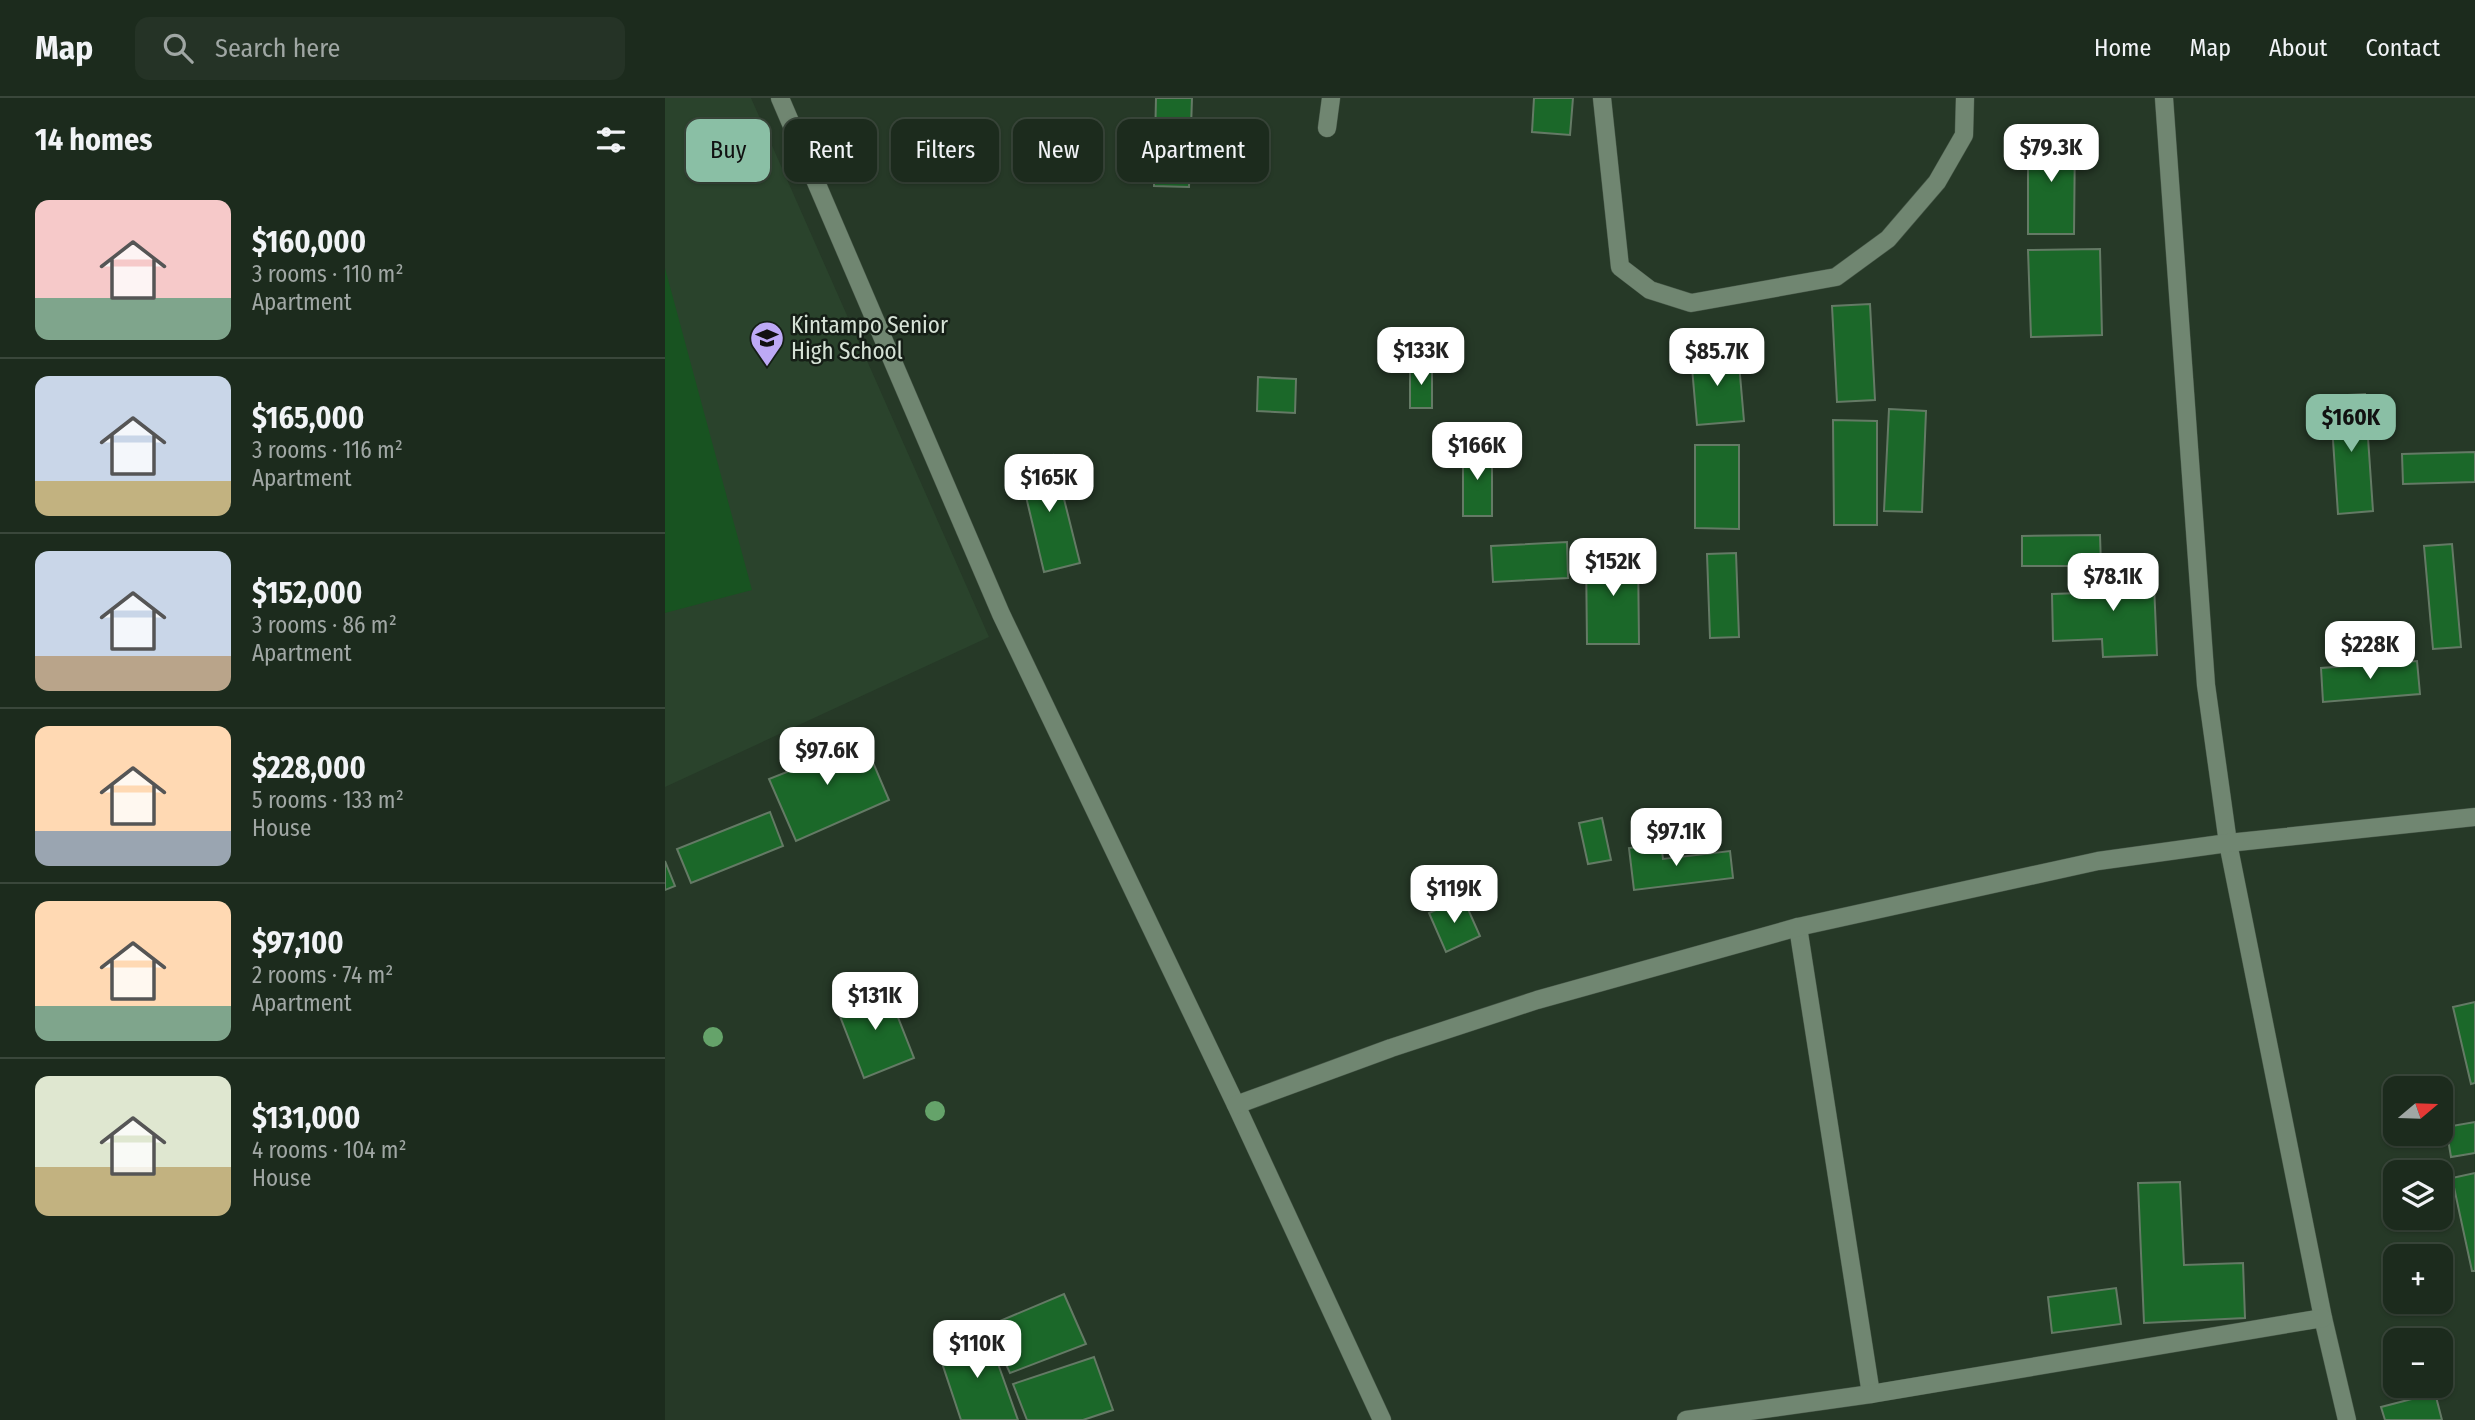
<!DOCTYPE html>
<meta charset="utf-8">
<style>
body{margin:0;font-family:"Fira Sans Condensed",sans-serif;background:#253326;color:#f1f3f6;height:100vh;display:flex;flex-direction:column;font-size:26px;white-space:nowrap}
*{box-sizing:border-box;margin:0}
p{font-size:23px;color:#a0a7a4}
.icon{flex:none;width:38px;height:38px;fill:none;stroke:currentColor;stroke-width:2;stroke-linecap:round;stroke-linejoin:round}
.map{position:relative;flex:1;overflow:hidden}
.side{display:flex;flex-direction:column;background:#1c2b1d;width:665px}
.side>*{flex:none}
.hud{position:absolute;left:21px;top:21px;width:665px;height:63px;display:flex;gap:14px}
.needle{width:46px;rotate:71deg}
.tools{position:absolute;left:1718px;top:978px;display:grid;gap:14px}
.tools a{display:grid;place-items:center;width:70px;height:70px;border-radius:14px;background:#1c2b1d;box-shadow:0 2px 5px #0004,0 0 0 2px #3a473b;font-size:35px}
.price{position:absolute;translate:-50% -60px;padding:0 16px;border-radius:14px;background:#fff;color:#222;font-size:23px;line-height:46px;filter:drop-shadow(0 2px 4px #0008)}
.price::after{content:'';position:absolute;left:50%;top:42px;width:21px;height:16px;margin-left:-10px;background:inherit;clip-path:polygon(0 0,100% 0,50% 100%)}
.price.selected{background:#8abfa5;color:#111}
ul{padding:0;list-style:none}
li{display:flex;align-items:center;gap:21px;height:175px;padding:0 35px}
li+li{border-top:2px solid #3a473b}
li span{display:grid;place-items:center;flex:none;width:196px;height:140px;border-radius:14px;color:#555}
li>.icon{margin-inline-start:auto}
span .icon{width:84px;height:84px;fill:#fffc;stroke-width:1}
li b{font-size:30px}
h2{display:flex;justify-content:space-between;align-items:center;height:84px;padding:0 35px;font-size:30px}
.tag{padding:0 24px;border-radius:14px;background:#1c2b1d;box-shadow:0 2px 5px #0004,0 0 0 2px #3a473b;font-size:24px;line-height:63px}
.tag.selected{background:#8abfa5;color:#111}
header{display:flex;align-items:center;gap:42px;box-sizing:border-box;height:98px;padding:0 35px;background:#1c2b1d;border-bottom:2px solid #3a473b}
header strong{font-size:33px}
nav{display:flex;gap:38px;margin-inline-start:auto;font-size:24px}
.search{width:490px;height:63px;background:#253326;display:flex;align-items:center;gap:18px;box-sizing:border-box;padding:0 24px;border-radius:14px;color:#a0a7a4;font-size:26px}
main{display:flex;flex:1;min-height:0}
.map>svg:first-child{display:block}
.built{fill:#2a432c}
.green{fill:#185321}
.building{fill:#1b6829;stroke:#647a65;stroke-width:2}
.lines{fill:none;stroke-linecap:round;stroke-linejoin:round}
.minor-casing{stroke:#465647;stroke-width:19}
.minor{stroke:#708671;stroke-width:18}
.tree{fill:#65a36a}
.labels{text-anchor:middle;stroke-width:5;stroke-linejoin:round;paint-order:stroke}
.poi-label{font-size:23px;fill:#d6e2d6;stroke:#151e16;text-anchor:start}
</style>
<header>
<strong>Map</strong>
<div class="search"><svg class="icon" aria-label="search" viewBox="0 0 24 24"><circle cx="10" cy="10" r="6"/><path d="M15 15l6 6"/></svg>Search here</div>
<nav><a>Home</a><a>Map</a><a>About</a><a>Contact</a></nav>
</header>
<main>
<section class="side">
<h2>14 homes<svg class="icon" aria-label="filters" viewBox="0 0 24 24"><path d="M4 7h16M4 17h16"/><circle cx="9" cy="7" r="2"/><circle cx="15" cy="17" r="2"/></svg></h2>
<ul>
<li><span style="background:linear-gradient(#f6c9c9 70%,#7fa58c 0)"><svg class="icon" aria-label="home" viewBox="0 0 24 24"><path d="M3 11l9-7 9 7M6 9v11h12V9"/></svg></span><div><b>$160,000</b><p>3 rooms · 110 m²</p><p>Apartment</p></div></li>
<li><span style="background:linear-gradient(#c9d6e8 75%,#c2b280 0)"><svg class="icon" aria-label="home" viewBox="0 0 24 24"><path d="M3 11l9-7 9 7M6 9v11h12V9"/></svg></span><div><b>$165,000</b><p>3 rooms · 116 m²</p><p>Apartment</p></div></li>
<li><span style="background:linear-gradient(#c9d6e8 75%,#b9a48a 0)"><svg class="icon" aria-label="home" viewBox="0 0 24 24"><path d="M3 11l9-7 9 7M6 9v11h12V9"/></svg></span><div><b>$152,000</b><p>3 rooms · 86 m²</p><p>Apartment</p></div></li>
<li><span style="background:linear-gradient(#ffd9b3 75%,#9aa5b1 0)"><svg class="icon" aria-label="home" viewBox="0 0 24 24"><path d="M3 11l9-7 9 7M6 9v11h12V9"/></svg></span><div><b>$228,000</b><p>5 rooms · 133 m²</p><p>House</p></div></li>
<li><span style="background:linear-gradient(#ffd9b3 75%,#7fa58c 0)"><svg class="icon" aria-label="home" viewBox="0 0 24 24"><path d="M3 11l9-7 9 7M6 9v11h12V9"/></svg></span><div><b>$97,100</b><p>2 rooms · 74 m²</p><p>Apartment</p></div></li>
<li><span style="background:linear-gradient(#dfe7d0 65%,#c2b280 0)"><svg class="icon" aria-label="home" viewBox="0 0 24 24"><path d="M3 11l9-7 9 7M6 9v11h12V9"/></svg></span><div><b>$131,000</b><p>4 rooms · 104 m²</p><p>House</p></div></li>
</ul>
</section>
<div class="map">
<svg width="1810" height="1322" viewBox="0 0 1810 1322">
<rect width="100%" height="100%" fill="#263927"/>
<!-- built -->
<path class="built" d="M0,0H86L324,539L0,689Z"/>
<!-- green -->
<path class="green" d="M0,170L87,492L0,515Z"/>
<!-- building -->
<g class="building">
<path d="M491,0H527L524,89L489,88Z"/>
<path d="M869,0H908L905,37L867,34Z"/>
<path d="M1363,35L1410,36L1409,136H1363Z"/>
<path d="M1435,151L1437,237L1366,239L1363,152Z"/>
<path d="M1205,206L1210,302L1172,304L1167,208Z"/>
<path d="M1073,254L1079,323L1032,327L1026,258Z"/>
<rect x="745" y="268" width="22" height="42"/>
<path d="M593,279L631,281L630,315L592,313Z"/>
<path d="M1700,296L1708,413L1673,416L1665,298Z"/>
<path d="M1224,311L1261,313L1257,414L1219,413Z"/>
<path d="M1168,322L1212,323V427H1169Z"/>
<path d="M1030,347H1074V431L1030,430Z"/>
<rect x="798" y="351" width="29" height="67"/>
<path d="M1810,354V384L1738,386L1737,356Z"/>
<path d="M388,357L415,465L379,474L353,365Z"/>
<path d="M1435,437L1436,468H1357V438Z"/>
<path d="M902,444L903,480L828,484L826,448Z"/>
<path d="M1787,446L1796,549L1768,551L1759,448Z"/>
<path d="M921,455H973L974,546H922Z"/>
<path d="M1071,455L1074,539L1045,540L1042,456Z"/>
<path d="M1488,462L1492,557L1438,559L1437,541L1388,543L1387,496L1445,494L1444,464Z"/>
<path d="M1752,563L1755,596L1658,604L1656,570Z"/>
<path d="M198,641L224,702L131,743L104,681L122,674L117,661L160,642L166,655Z"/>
<path d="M105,714L118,748L26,785L12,751Z"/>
<path d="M937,720L946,762L923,766L914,725Z"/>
<path d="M996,746L998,761L1065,753L1068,780L969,792L964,750Z"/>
<path d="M0,763L10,788L0,792Z"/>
<path d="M798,800L815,838L781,854L764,815Z"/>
<path d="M221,889L249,960L199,980L171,908Z"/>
<path d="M1810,904V985L1806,986L1788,909Z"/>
<path d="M1810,1024V1055L1786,1059L1781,1029Z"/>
<path d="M1810,1075V1173H1807L1787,1080Z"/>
<path d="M1515,1084L1519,1167L1578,1165L1580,1220L1479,1225L1473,1085Z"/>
<path d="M1451,1190L1456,1226L1387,1235L1383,1199Z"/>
<path d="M399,1196L421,1246L345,1275L323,1228Z"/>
<path d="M321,1232L353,1322H296L272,1250Z"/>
<path d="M429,1259L448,1312L418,1322H362L348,1286Z"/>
<path d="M1770,1295L1777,1322H1720L1716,1309Z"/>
</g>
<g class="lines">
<!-- minor casing -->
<g class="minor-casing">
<g id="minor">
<path d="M115,0L336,516L571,1007L717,1322"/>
<path d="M937,0L955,169L985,192L1026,205L1171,179L1223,141L1272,84L1299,37L1300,0"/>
<path d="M1499,0L1541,587L1563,745L1658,1220L1682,1322"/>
<path d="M662,30L666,0"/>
<path d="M1133,829L1206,1296"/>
<path d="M571,1007L726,950L872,902L1133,829L1433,763L1563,745L1810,719"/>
<path d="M1021,1322L1206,1296L1658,1220"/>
</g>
</g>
<!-- minor -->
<use href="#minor" class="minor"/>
</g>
<!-- trees -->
<g class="tree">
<circle cx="48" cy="939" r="10"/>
<circle cx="270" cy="1013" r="10"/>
</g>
<!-- icons -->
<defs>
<g id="school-pin" transform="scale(1.75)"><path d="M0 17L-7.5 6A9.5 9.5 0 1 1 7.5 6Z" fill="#bda9f5" stroke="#151e16"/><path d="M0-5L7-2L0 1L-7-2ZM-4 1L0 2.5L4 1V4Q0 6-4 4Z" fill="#111"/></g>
</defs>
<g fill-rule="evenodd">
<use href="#school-pin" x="102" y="240"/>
</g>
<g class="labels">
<!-- poi labels -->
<g class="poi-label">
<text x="126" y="235">Kintampo Senior<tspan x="126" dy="26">High School</tspan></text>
</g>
</g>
</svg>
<div class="tools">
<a><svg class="needle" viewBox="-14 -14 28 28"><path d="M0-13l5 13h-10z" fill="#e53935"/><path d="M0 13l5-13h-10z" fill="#a0a7a4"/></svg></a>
<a><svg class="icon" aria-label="layers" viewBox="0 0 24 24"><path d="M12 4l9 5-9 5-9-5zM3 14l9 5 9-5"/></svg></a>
<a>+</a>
<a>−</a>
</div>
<b class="price" style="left:1386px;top:86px">$79.3K</b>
<b class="price" style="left:756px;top:289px">$133K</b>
<b class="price" style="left:1052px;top:290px">$85.7K</b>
<b class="price selected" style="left:1686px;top:356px">$160K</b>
<b class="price" style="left:812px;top:384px">$166K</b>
<b class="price" style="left:384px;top:416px">$165K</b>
<b class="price" style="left:948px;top:500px">$152K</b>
<b class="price" style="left:1448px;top:515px">$78.1K</b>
<b class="price" style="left:1705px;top:583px">$228K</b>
<b class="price" style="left:162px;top:689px">$97.6K</b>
<b class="price" style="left:1011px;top:770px">$97.1K</b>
<b class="price" style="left:789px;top:827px">$119K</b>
<b class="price" style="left:210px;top:934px">$131K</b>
<b class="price" style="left:312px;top:1282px">$110K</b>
<div class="hud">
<a class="tag selected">Buy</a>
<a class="tag">Rent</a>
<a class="tag">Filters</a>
<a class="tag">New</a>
<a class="tag">Apartment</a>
</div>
</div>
</main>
